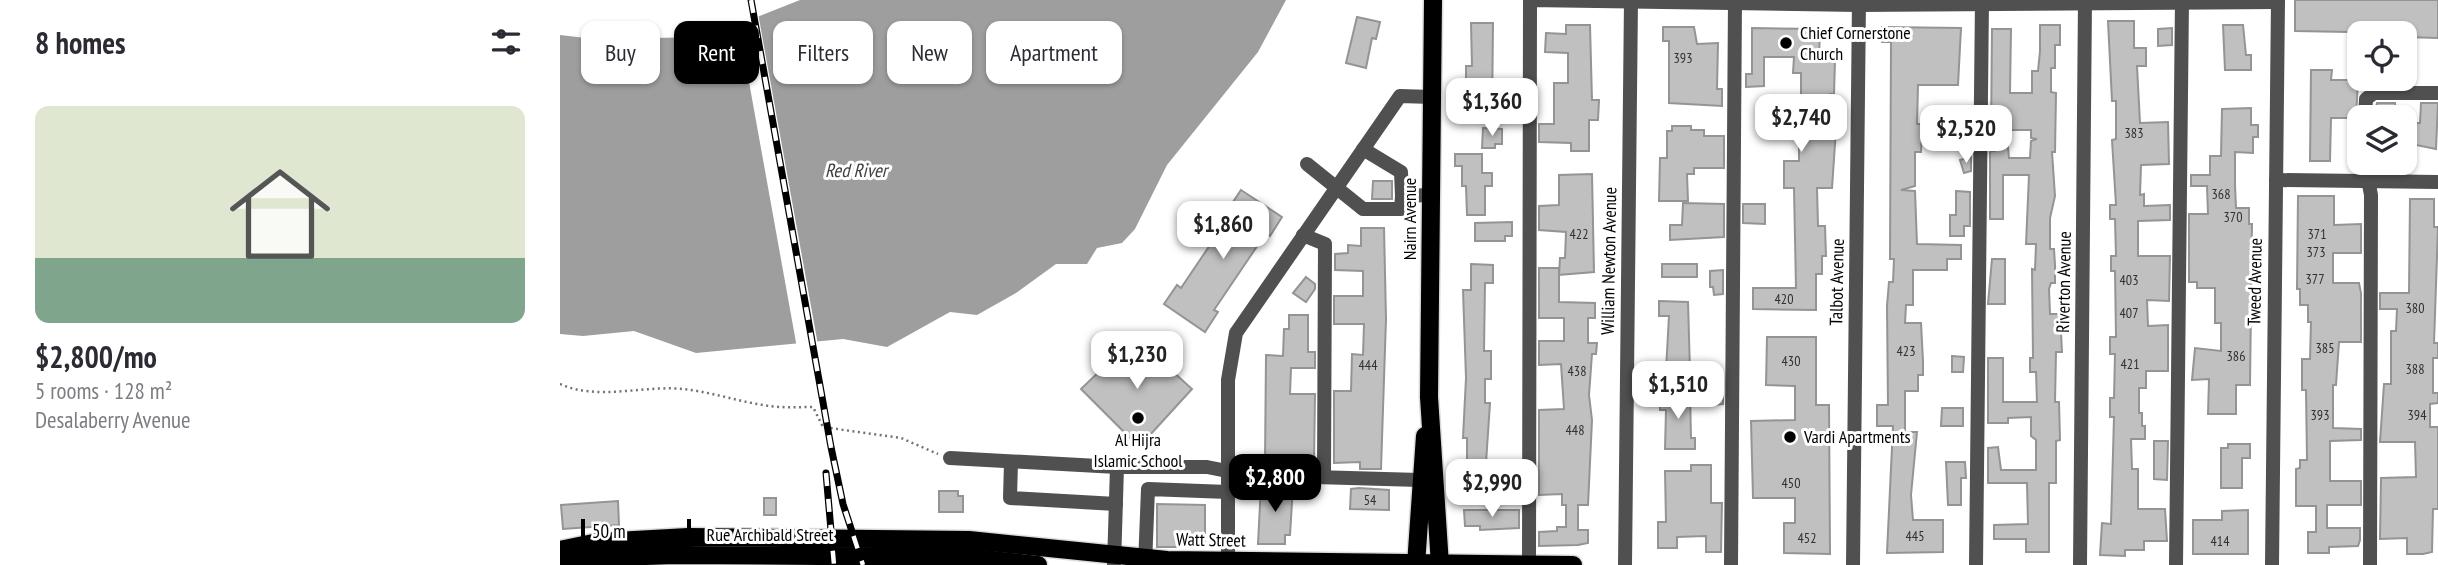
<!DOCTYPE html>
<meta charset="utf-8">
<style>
body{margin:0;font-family:"PT Sans Narrow",sans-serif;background:#f2f2f3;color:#2b2b33;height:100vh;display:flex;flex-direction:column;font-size:26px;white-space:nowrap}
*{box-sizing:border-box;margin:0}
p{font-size:23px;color:#7c7c81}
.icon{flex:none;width:38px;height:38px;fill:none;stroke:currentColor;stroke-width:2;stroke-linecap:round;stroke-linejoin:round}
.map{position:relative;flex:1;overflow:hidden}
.side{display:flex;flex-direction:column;background:#fff;width:560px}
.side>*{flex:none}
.banner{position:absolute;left:21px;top:21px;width:665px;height:63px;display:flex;gap:14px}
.tools{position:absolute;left:1787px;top:21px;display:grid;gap:14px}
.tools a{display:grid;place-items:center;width:70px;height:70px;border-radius:14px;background:#fff;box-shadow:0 2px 5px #0004;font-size:35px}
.scale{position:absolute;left:21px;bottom:18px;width:110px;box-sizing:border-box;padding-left:7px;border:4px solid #000;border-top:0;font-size:19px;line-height:24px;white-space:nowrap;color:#000;-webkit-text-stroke:5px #fff;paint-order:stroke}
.price{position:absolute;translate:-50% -60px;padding:0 16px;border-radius:14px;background:#fff;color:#222;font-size:23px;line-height:46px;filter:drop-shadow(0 2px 4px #0008)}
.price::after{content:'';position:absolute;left:50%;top:42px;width:21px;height:16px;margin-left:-10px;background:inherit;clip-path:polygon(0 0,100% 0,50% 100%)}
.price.selected{background:#000;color:#fff}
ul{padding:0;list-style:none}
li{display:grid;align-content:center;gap:14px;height:371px;padding:0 35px}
li span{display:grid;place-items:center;height:217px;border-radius:14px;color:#555}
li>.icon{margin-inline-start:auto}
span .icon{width:126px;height:126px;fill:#fffc;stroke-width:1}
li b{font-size:30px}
h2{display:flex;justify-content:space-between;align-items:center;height:84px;padding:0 35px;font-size:30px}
.pill{padding:0 24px;border-radius:14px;background:#fff;box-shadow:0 2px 5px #0004;font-size:24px;line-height:63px}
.pill.selected{background:#000;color:#fff}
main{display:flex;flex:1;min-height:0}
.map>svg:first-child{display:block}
.water{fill:#9e9e9e}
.pier{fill:#fff}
.building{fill:#c0c0c0;stroke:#949494;stroke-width:2}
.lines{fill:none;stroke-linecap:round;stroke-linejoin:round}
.major-casing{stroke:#dbdbdb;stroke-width:21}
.path{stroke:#727272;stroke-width:2.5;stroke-dasharray:2 3.5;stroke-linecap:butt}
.minor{stroke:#505050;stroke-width:14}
.major{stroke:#000;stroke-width:18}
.rail-casing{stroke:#000;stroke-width:7}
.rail{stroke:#fff;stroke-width:4.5;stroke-dasharray:13;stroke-linecap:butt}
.poi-dot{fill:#000;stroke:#fff;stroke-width:2.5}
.labels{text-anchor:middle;stroke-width:6;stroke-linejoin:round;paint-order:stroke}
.number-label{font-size:14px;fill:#303030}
.poi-label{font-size:18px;fill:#000;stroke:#fff;text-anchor:start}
.street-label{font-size:18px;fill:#000;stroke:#fff}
.water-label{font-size:19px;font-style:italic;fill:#3f3f3f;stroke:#fff}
</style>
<main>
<section class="side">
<h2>8 homes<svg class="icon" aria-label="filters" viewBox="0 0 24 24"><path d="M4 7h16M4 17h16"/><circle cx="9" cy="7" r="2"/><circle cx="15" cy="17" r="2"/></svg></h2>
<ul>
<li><span style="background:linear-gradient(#dfe7d0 70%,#7fa58c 0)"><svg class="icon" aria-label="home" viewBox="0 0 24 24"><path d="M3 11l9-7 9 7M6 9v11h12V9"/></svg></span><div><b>$2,800/mo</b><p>5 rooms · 128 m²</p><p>Desalaberry Avenue</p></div></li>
</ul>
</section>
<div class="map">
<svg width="1878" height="565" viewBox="0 0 1878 565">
<rect width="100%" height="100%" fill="#fff"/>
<!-- water -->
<path class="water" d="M240,0H726L698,52L607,165L575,229L562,243L537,248L527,264H496L456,293L417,315L390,312L327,347L283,339L136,353L74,331L23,336L0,334V35L34,39L147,37Z"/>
<!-- pier -->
<path class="pier" d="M198,13L258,345L237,348L178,21Z"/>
<!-- building -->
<g class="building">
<path d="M1735,0H1878V38L1844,37V33L1735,31Z"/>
<path d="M797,17L820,22L816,39L812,38L806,68L786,63Z"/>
<path d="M1548,21H1574V48H1586V66H1577L1580,123L1608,122L1609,164L1581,165L1580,195L1584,194V206L1610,205V220L1578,221V256H1610L1609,301L1587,300L1588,326L1608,325V371H1586V388H1579V413H1582V426H1585V439H1571L1572,469H1578V509H1605L1607,541H1584V550H1565V556L1540,555L1542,523L1551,524L1554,417H1550V398H1554L1555,354H1550V337H1556L1555,271H1551V256H1556L1555,219H1550V205H1556L1552,140L1556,139V101H1552Z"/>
<path d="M911,23H933L932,118L911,117V86H906V66H912Z"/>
<path d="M1006,25H1030L1032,100H1039L1038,120H1029V151H1011V143L979,142V124H994V83H1008V53L985,52L986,33L1006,34Z"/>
<path d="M1480,25H1500V45H1495V68H1491V92L1496,93L1495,152H1492L1495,196L1490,218V249H1494L1495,265V283H1491L1489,289L1490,314H1500L1502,352H1496L1495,402H1499L1500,440L1496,441V483H1489V552H1466V539H1434V525L1468,524L1467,483H1428V448L1438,447L1441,470H1476V440L1471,436V417L1448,418V423H1428V358H1443V402H1477L1476,372H1470V358H1473L1472,269L1475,270L1476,244H1466L1469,175H1443V219H1430V152L1448,147L1449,158H1470L1471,141L1477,139L1471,138V130H1448V138H1431L1432,29H1451L1450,93H1472V71H1478L1480,51Z"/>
<path d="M1663,25H1683L1686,55H1691V70H1665Z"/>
<path d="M1103,27H1134L1137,44L1158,43L1157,89H1162V106L1109,103V41H1103Z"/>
<path d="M1322,27L1401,28L1398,85H1358L1357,124H1362L1361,152H1355V186L1341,190L1355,191L1357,244L1401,245V259H1387V270H1353V305H1346L1345,323H1361L1363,361V375H1358V391H1345V432H1357L1351,495L1353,520H1383V552L1327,553L1333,426H1317V405H1328L1327,306L1329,282H1333L1334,259H1330L1331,42H1322Z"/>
<path d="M1192,28L1260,29L1259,59L1275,60L1274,94H1270V129H1276L1272,188H1257L1258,226H1265L1266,256H1262V274H1256V310L1193,309V288H1236L1234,188H1224V161H1239V123L1212,122L1213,100H1241V73H1233L1234,57H1204V86L1186,87V74H1192Z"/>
<path d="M1612,28V45L1598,46V29Z"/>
<path d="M1751,70H1772L1771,80H1798L1796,118H1771L1770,161H1750Z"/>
<path d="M1817,103H1835L1836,112H1815Z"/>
<path d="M1861,103H1878L1876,149L1851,144V123H1860Z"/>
<path d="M1691,108V125H1698V137H1693V153L1675,152V185L1676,208H1689V224H1692L1690,385H1676V414H1648L1649,379L1632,380L1635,348L1661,351V323H1655V288H1637V282H1629V214H1648L1647,186H1631V175H1650V156H1661L1662,109Z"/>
<rect x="1385" y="122" width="18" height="15"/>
<path d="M1112,126H1131V130H1144V136H1164V168H1134V174H1127L1128,201H1099L1100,158H1107V131H1112Z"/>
<path d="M923,128L942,129V144H935V148H922Z"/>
<path d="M895,154H922V173H932V186H925V215H907L906,186H902V166H895Z"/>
<path d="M1411,157V171L1404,173L1400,160Z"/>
<path d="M1032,174L1034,272L999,275L1000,258H1005L1006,232L979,230V206L999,205V175Z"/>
<path d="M813,181H832V199H812Z"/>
<path d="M681,190L722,217L710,236L706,233L654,310L658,312L645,332L604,304L617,285L621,288L673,211L669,208Z"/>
<path d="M1396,191L1410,192V226H1404V236H1390V215H1396Z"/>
<path d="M1738,196H1774V225L1801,224V253H1773V283H1799L1801,293V342H1779L1776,385H1773V428L1801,429V440L1770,441V481H1801V505H1767V528H1800V540L1798,546L1769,547V553H1748V532H1756V506H1736V469L1740,468V460H1747L1746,390H1742V359H1750L1751,322H1748V305H1740V289H1737Z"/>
<path d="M1850,199H1874V227H1878L1874,343H1878V358H1873V393H1878V403L1870,404V427H1878V509H1873L1872,552L1863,554H1847V538L1820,539L1821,478L1856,477L1855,442H1820L1824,384H1831V331H1836L1837,309H1820V293H1849Z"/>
<path d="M1123,203L1164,204V237L1110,240V225H1122Z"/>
<path d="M1183,204H1205V224L1183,223Z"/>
<path d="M952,222V236H945V241H915V223Z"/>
<path d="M801,228H824L826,319L821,469H800V462L774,463V391H791L792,354L803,355L804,324H774V296H803V271L775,270V254L788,253V245L801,246Z"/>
<path d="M1432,259H1445V304H1428Z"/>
<path d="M911,264L933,265V283H925L924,351H931V379H925V403H930L925,478H907V438H903L906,378L903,290H911Z"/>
<rect x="1102" y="264" width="35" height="13"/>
<path d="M979,268H999V302L1035,303V318H1028V343H1037L1036,354H1032L1029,395L1032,420L1028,505H1018V530H1028V543L1018,545L979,546V532L997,531V527H1006V505H1002V494L979,495V410L1004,409L1001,364L979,365V341H1004V318H979Z"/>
<path d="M1163,270V294L1154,295L1153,287H1150V271Z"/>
<path d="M746,277L755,284V289L746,302L733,293Z"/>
<path d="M1099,301L1128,302L1130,371L1106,370L1109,316H1099Z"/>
<path d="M729,315H748V352H755V368H731L730,394H755L754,462L705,463L706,355L723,356L724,329H729Z"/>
<path d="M575,337L632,389L579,447L521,389Z"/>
<path d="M1207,337H1256V405H1269L1270,554L1224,553V523H1235V498H1193L1191,421L1235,420V386L1206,385Z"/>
<path d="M1392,356L1404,357L1403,372H1392Z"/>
<path d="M1152,392H1163V404L1153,405Z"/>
<path d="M1113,393H1130L1131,438H1135V449H1105L1106,410H1100V396H1113Z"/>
<path d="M1382,408H1403V426H1381Z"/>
<path d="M1594,441H1608L1607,480L1594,479Z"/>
<path d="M1668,444H1690V458H1682V488H1661V448H1668Z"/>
<path d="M1386,462H1405L1406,478H1401V505H1388Z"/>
<path d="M1131,465H1151V503H1162L1161,552H1146V536L1117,537V548H1098V522H1106L1105,471H1131Z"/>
<path d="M701,485L733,486L730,535H725V544H698Z"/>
<path d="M799,488L829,490V510L790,509L791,489Z"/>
<path d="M379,491H398V496H403V512H379Z"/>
<rect x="204" y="498" width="12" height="17"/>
<path d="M58,501L59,525L3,529L1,505Z"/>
<path d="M597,504L645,505V547H597Z"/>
<path d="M904,510H959V528L920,530V526H905Z"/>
<path d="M1688,510V554H1633V520H1662V511Z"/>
</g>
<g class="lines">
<!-- major casing -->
<g class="major-casing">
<g id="major">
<path d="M873,0L869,397L880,565"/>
<path d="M0,550L38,542L128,537L409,540L607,560L1013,565"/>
<path d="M0,559L115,555L405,557L478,565"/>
<path d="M856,565L865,436"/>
</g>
</g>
<!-- path -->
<path class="path" d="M0,384C37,401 83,385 123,389C152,392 180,402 209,406C223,408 238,407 253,407L263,427L341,438L378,454"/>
<!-- minor -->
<g class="minor">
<path d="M1805,117L1806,99L1814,93H1878"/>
<path d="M803,149L841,172L842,196"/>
<path d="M1805,163L1811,195L1810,565"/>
<path d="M747,164L803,209H841L842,196L871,195"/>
<path d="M1716,180L1878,182"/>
<path d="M743,235L765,244L764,476"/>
<path d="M390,458L557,467"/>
<path d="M451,462L450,498L556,504"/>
<path d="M969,564L970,0L1299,5L1718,2"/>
<path d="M554,565L557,467H647L687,475L860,480"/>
<path d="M585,565L588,489L668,492"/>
<path d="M668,565V380L676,333L840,96L872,97"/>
<path d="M1065,565L1071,0"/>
<path d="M1171,565L1175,0"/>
<path d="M1293,565L1299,0"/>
<path d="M1416,565L1422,0"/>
<path d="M1520,565L1525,0"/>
<path d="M1616,565L1622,0"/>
<path d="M1712,565L1718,0"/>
</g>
<!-- major -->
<use href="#major" class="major"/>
<!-- rail casing -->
<g class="rail-casing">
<g id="rail">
<path d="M191,0L271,447L283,504L303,565"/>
<path d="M266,473L274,565"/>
</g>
</g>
<!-- rail -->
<use href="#rail" class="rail"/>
</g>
<!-- markers -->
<g class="poi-dot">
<circle cx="1226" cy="43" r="7"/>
<circle cx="578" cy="418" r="7"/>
<circle cx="1230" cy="437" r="7"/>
</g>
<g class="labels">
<!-- number labels -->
<g class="number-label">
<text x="1123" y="63">393</text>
<text x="1574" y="138">383</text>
<text x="1661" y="199">368</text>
<text x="1673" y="222">370</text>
<text x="1019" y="239">422</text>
<text x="1757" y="239">371</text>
<text x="1756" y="257">373</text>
<text x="1755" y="284">377</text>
<text x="1569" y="285">403</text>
<text x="1224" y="304">420</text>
<text x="1855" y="313">380</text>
<text x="1569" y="318">407</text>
<text x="1765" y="353">385</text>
<text x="1346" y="356">423</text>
<text x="1676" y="361">386</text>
<text x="1231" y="366">430</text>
<text x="1570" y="369">421</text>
<text x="808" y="370">444</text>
<text x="1855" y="374">388</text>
<text x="1017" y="376">438</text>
<text x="1760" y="420">393</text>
<text x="1857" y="420">394</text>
<text x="1015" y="435">448</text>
<text x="1231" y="488">450</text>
<text x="810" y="505">54</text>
<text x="1355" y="541">445</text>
<text x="1247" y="543">452</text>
<text x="1660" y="546">414</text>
</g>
<!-- poi labels -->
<g class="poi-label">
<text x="1240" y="39">Chief Cornerstone<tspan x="1240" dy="21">Church</tspan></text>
<text x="1244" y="443">Vardi Apartments</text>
<text x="578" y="446" text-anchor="middle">Al Hijra<tspan x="578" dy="21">Islamic School</tspan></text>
</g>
<!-- street labels -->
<g class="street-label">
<text transform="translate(850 219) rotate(-90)" y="6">Nairn Avenue</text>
<text transform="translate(1049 261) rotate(-89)" y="6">William Newton Avenue</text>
<text transform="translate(1277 282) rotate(-89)" y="6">Talbot Avenue</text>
<text transform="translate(1504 282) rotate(-89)" y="6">Riverton Avenue</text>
<text transform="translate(1695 282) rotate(-89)" y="6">Tweed Avenue</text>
<text x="210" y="541">Rue Archibald Street</text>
<text transform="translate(651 540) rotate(1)" y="6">Watt Street</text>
</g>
<!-- water labels -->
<g class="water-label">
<text x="296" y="177">Red River</text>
</g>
</g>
</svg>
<div class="tools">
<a><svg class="icon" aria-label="locate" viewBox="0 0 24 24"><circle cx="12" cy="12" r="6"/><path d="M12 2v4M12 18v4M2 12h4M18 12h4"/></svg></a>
<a><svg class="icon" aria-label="layers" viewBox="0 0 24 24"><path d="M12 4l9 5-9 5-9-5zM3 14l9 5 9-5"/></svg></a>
</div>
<div class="scale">50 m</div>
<b class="price" style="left:932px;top:138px">$1,360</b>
<b class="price" style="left:1241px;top:154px">$2,740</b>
<b class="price" style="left:1406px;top:165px">$2,520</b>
<b class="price" style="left:663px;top:261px">$1,860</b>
<b class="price" style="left:577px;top:391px">$1,230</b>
<b class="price" style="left:1118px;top:421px">$1,510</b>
<b class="price selected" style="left:715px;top:514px">$2,800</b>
<b class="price" style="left:932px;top:519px">$2,990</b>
<div class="banner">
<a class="pill">Buy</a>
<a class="pill selected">Rent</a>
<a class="pill">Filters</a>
<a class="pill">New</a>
<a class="pill">Apartment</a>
</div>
</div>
</main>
